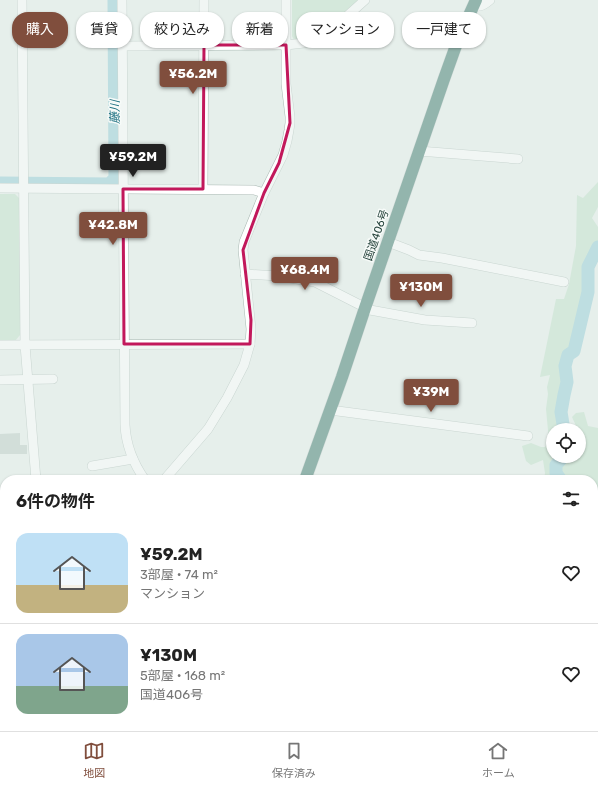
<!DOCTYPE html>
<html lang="ja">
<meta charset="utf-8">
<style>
body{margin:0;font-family:Rubik,"Noto Sans JP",sans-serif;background:#f6f6f6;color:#222;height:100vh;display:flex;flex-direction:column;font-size:15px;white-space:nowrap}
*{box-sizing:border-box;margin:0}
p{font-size:13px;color:#767676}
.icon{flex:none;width:22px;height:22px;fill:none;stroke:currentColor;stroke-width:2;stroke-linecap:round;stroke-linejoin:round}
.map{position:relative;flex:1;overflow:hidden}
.drawer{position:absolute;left:0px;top:475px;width:598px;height:256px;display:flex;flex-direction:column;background:#fff;border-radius:16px 16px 0 0;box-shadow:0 1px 3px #0004}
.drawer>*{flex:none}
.top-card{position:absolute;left:12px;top:12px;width:574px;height:36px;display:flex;gap:8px}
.fabs{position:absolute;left:546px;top:423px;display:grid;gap:8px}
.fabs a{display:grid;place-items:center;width:40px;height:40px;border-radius:50%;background:#fff;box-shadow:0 1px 3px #0004;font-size:20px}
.price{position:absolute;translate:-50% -34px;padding:0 9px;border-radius:4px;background:#804e3d;color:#fff;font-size:13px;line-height:26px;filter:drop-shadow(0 1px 2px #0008)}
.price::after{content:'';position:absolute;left:50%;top:24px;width:12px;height:9px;margin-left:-6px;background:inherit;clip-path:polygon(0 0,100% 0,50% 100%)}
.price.active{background:#222;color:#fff}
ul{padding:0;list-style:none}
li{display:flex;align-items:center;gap:12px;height:100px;padding:0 16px}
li+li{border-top:1px solid #e0e0e0}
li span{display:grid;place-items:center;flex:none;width:112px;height:80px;border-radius:12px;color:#555}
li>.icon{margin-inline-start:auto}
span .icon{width:48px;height:48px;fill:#fffc;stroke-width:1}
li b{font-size:17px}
h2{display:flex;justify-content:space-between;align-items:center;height:48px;padding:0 16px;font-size:17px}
.pill{padding:0 14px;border-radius:16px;background:#fff;box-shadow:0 1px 3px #0004;font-size:14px;line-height:36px}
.pill.active{background:#804e3d;color:#fff}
.tab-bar{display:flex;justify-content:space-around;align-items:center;height:56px;border-top:1px solid #e0e0e0;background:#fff;font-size:11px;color:#767676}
.tab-bar a{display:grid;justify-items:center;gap:2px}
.tab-bar .active{color:#804e3d}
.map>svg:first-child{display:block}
.green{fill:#bfe0c8}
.water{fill:#8ec9d4}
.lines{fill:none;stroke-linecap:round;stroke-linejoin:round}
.river{stroke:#8ec9d4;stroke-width:13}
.building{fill:#bbcac4}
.minor-casing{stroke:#a8b8b2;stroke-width:10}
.highway-casing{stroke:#c2cac8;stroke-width:13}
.minor{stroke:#fff;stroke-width:9}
.highway{stroke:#2f6f62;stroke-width:12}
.marked{fill:none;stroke:#c2185b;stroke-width:3;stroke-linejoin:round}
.labels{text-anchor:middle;stroke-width:3;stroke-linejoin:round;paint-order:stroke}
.street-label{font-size:11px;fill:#24423a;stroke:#f7fbf9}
.water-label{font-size:12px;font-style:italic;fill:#1c6f80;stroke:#f7fbf9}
</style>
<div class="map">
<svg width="598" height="731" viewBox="0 0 598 731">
<rect width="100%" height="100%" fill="#e6efeb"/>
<!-- green -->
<g class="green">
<path d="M292,0H361L336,22L304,40H294L292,36Z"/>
<path d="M598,182V207L592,218L598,227V247L588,267V292L574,351L568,355L565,366L567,382L564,395L561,412L564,430H553V456H579V430H577V428L572,417L576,413L584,412L588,426L598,428V616L593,607V480H563L560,476V480H544L545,473L543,460L531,465L526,461L522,446L531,443L541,447H545L549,441L546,409L548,394L547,387L550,375L540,377L556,299H564L569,284L576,246L577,195L583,198Z"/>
<path d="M0,194H15L20,199V335L15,341H0Z"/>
<path d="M441,726H456L465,731L470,726H573L572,731H446L441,727Z"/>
</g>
<!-- water -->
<path class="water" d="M595,665L598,669V725L595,731H583L585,726H593V674Z"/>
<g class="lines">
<!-- river -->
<g class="river">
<path d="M0,183L109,184L115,178L114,0"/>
<path d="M564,430L561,412L564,395L567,382L565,366L568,355L574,351L588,292V267L598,247"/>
<path d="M561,480L556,473V465L564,456"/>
<path d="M593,611L598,620"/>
<path d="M593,701L598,662"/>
</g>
</g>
<!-- building -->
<path class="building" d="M20,433V445H27V454H0V434Z"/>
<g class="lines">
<!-- minor casing -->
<g class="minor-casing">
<g id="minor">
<path d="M22,0L25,345L36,480"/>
<path d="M122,0L125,425C126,445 133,463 145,480"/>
<path d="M474,6C481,7 484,5 490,0"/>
<path d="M123,46L286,45L304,43L323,34L337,25L365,0"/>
<path d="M419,151L518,159"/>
<path d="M0,188L254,190L264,193"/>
<path d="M203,189L204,0"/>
<path d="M388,242L409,250L419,255L442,258L564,282"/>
<path d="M245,274L278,276L315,282L370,310L425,320L472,323"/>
<path d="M0,345L250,344"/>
<path d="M0,380L53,379"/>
<path d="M330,410L528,436"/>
<path d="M92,466L133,459"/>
<path d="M164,480L208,429L227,398L244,365L250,344L251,329L243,250L244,242L264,193L283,155L287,141L289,130L290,123V117L286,84V0"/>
<path d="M0,535L5,538"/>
<path d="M0,578L5,575"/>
<path d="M0,620L5,611"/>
<path d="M0,666L5,668"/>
<path d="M169,726L184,731"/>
</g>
</g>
<!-- highway casing -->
<g class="highway-casing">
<g id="highway">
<path d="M305,480L342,377L365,308L444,79L458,40L476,0"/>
<path d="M155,731L157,726"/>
</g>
</g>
<!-- minor -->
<use href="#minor" class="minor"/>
<!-- highway -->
<use href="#highway" class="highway"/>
</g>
<!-- marked area -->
<path d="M0 0H598V731H0ZM204,45H286L290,123L279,163L264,193L243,250L251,320L250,344H124L123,189H203Z" fill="#e6efeb" fill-opacity=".55" fill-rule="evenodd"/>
<path class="marked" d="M204,45H286L290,123L279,163L264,193L243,250L251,320L250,344H124L123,189H203Z"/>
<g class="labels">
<!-- street labels -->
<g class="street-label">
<text transform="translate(376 235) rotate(-71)" y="4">国道406号</text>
</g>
<!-- water labels -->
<g class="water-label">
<text transform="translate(115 112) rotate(-90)" y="4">藤川</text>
</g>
</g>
</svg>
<div class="fabs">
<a><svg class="icon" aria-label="locate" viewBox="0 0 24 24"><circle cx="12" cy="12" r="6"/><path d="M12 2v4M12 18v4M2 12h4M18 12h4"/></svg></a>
</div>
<b class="price" style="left:193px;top:95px">¥56.2M</b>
<b class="price active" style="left:133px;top:178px">¥59.2M</b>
<b class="price" style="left:113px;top:246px">¥42.8M</b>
<b class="price" style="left:305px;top:291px">¥68.4M</b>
<b class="price" style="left:421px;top:308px">¥130M</b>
<b class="price" style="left:431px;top:413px">¥39M</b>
<div class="top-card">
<a class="pill active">購入</a>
<a class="pill">賃貸</a>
<a class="pill">絞り込み</a>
<a class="pill">新着</a>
<a class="pill">マンション</a>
<a class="pill">一戸建て</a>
</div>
<section class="drawer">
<h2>6件の物件<svg class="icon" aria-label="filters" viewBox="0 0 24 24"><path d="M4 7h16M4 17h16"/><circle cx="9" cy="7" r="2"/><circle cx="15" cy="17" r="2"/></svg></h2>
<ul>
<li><span style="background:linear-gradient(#bfe0f5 65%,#c2b280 0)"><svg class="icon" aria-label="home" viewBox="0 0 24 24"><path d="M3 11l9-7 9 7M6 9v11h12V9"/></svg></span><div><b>¥59.2M</b><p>3部屋 · 74 m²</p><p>マンション</p></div><svg class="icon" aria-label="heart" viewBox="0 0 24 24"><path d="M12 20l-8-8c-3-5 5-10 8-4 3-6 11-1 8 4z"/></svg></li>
<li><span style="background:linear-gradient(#a9c7e8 65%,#7fa58c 0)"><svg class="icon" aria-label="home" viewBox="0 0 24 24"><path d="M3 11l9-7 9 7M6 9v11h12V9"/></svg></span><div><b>¥130M</b><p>5部屋 · 168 m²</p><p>国道406号</p></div><svg class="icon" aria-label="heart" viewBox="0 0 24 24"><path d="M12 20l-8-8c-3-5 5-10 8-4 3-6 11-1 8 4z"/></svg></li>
</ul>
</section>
</div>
<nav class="tab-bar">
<a class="active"><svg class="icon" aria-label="map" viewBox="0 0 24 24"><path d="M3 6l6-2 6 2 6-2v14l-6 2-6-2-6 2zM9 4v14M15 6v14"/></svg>地図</a>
<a><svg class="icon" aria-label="saved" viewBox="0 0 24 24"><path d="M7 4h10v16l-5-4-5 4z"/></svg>保存済み</a>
<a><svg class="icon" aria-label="home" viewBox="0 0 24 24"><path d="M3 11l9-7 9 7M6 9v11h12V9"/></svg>ホーム</a>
</nav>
